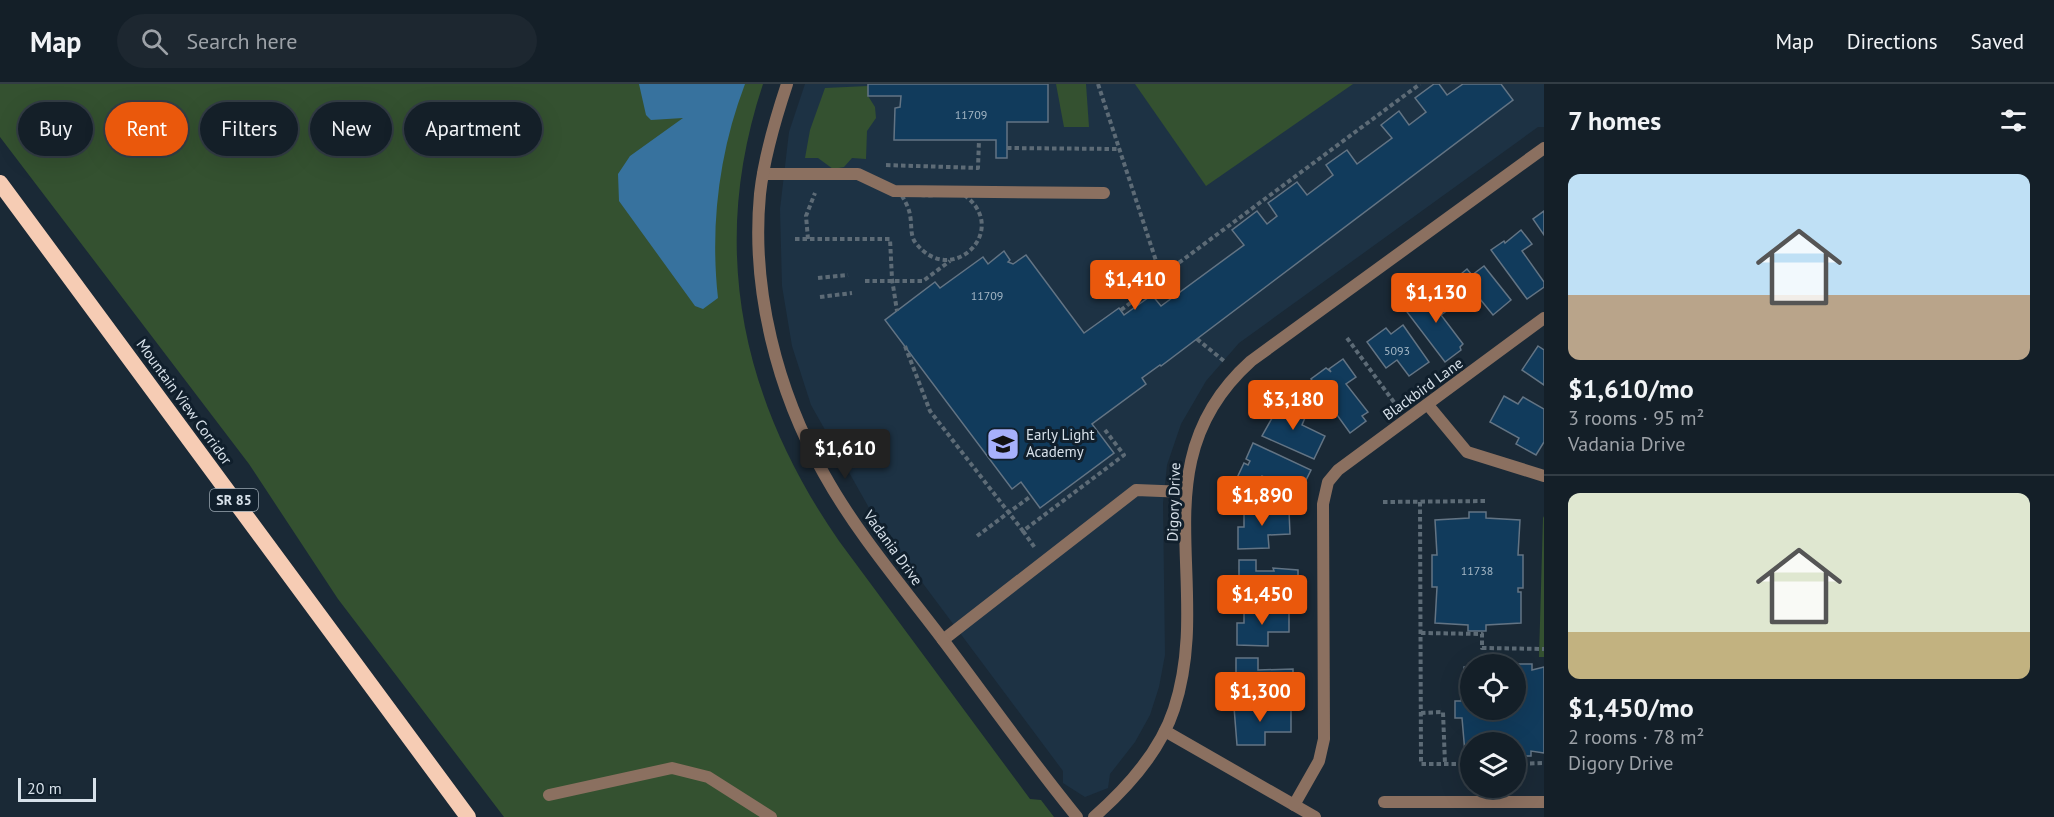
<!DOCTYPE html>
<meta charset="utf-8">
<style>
body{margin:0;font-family:"PT Sans",sans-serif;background:#1d2730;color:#f1f3f6;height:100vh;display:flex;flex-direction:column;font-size:22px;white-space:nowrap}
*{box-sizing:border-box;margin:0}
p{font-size:20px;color:#9da2a8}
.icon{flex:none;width:33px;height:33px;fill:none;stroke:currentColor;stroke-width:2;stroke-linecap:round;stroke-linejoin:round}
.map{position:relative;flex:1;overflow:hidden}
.drawer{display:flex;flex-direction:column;background:#141f28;width:510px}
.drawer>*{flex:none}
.banner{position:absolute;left:18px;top:18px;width:570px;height:54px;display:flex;gap:12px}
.tools{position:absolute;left:1460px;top:570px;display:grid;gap:12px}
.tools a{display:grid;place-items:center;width:66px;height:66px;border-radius:50%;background:#141f28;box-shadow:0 6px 24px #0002,0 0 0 2px #333d45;font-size:30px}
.scale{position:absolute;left:18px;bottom:15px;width:78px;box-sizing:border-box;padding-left:6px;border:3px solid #d7e1ea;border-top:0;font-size:16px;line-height:21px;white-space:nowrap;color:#d7e1ea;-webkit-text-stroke:4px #101f2c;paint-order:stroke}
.price{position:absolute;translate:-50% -51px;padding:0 14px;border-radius:6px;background:#ea580c;color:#fff;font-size:20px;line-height:39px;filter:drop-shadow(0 2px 3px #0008)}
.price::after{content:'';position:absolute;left:50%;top:36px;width:18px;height:14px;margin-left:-9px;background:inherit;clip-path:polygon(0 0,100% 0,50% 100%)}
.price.selected{background:#222;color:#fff}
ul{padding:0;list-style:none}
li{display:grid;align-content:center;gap:12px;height:318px;padding:0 24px}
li+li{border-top:2px solid #333d45}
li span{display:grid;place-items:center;height:186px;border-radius:12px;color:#555}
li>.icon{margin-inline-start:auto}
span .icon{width:108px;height:108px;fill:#fffc;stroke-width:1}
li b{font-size:26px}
h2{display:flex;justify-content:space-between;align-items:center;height:72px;padding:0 24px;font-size:26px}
.chip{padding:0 21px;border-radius:27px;background:#141f28;box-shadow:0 6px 24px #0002,0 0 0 2px #333d45;font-size:21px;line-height:54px}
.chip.selected{background:#ea580c;color:#fff}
header{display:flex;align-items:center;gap:36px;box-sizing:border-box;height:84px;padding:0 30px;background:#141f28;border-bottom:2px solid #333d45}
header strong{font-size:28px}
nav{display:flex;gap:33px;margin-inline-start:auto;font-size:21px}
.search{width:420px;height:54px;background:#1d2730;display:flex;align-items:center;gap:15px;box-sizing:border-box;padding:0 21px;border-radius:33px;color:#9da2a8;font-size:22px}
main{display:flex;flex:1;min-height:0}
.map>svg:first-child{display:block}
.built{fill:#1d3244}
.green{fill:#345130}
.water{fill:#37729e}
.building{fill:#113b5c;stroke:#637484;stroke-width:1.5}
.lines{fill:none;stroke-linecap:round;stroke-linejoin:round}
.path{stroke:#5d6b76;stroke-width:4;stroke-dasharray:4.5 3;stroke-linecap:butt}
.service{stroke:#8b7060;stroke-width:12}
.minor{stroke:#8b7060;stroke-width:12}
.trunk{stroke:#f6ccb4;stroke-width:16}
.labels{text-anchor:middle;stroke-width:6;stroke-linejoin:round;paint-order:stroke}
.number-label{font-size:12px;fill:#a6b8c6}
.shield{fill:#101f2c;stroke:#9ba7b1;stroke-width:1.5}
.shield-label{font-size:14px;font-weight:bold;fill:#d7e1ea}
.street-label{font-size:15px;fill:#d7e1ea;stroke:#101f2c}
.poi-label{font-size:15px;fill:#d7e1ea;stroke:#101f2c;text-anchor:start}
</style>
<header>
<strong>Map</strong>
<div class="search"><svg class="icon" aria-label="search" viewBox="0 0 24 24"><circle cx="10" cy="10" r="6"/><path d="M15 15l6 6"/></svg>Search here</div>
<nav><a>Map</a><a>Directions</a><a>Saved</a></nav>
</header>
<main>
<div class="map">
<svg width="1544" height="733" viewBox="0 0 1544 733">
<rect width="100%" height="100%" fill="#1a2936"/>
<!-- built -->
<path class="built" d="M805,0H1544V43H1538L1239,259L1206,297L1181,340L1167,381L1163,419L1165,571L1159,603L1150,631L1135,658L1110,690L1108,704L1085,713L1063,699V687L877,438L811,321L792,262L782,202L780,125L789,48Z"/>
<!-- green -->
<g class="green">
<path d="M0,0H763C708,165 742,317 839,457L1030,715L1041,716L1054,733H504L338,515L249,380L0,53Z"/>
<path d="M1056,0H1086L1089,43H1064Z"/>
<path d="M1135,0H1353L1206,102Z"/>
<path d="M868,2V12L875,23L876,34L867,47L866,75L852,74L844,83L833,85L818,74H805L810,46L825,4Z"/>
<path d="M1544,432V573H1539L1543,434Z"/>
</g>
<!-- water -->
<path class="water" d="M639,0H745C719,68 710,142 718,214L703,225L695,222L619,117L618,90L630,72L683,34L651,36L646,31Z"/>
<!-- building -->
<g class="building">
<path d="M868,0H1048V38H1007V74H996V56H894L895,24L900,23L901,12H868Z"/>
<path d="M1434,0H1439L1447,11L1463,0H1501L1513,16L1161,282L1160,281L1142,294L1146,300L1092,340L1114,369L1040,424L1021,398L1012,405L885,236L935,198L940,204L983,173L988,180L1004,167L1010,176L1008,178L1013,180L1026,171L1084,249L1119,224L1124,231L1152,211L1161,222L1244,161L1232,146L1257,127L1267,140L1277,132L1268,119L1297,98L1307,111L1333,91L1326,81L1347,66L1357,80L1392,54L1381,41L1399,27L1409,41L1426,28L1415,14Z"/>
<path d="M1544,127V151L1533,135Z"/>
<path d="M1521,146L1532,160L1522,167L1544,198V203L1527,215L1491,166L1504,157L1505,159Z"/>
<path d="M1484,182L1511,216L1493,231L1480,215L1469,223L1450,199L1467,185L1472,191Z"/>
<path d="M1438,204L1452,223L1441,231L1463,260L1460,263L1461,266L1445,278L1407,228Z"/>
<path d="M1403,241L1429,278L1409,292L1397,276L1386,284L1367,258L1386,244L1391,250Z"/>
<path d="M1538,262L1544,266V301L1522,286Z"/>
<path d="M1343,275L1356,293L1346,300L1368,328L1362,332L1366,337L1350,349L1311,295L1326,284L1331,288L1329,285Z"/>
<path d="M1504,312L1518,320L1523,313L1544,325V358L1536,371L1516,360L1519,354L1490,338Z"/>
<path d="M1281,318L1307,329L1302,341L1325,352L1314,375L1262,352Z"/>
<path d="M1253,359L1311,386L1301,406L1296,404L1294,408L1262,392L1257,403L1237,394L1244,379L1248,381L1250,377L1246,375Z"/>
<path d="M1244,422H1267V427H1289L1290,450L1268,451L1269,464L1238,465V443H1244Z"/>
<path d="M1469,428H1486V434L1520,436L1518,471H1523V504H1518V508H1521V539L1486,541V547H1468V541L1435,539L1437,503H1432V471H1437L1435,436L1469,434Z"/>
<path d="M1239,476H1256V487H1274L1273,484L1298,486V511L1232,512V494H1239Z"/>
<path d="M1244,525H1289V548H1268V562L1237,561V539H1244Z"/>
<path d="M1236,574H1258V586L1293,585V592H1299V612H1232V593H1236Z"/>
<path d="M1500,580H1532V586L1544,583V669L1531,667V672H1515V658H1470V669H1465L1462,634H1455V617H1461L1464,583H1470V626H1515V580Z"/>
<path d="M1234,623H1291V648H1265V661H1237Z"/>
</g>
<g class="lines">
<!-- path -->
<g class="path">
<path d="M1098,0L1161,192L1171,214"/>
<path d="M1007,64L1118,65"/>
<path d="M886,81L978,84L979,56"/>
<path d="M899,106C919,114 938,112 958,107C1017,141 952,208 915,158C910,151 912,140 910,131C909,123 903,114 899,106Z"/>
<path d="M795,155H890L892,195L897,227"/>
<path d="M808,155L806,132L815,109"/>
<path d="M818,194L848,191"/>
<path d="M865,197H923L950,177"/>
<path d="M820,213L852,209"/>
<path d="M1121,226L1149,205L1161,192L1420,0"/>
<path d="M1347,254L1396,321"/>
<path d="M1197,255L1224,277"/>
<path d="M905,262L930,327L1023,447L1124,371L1105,346"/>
<path d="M1253,306L1263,316"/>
<path d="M1383,418L1487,417"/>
<path d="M1420,418L1421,680H1470"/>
<path d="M1023,447L1035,464"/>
<path d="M977,452L1031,412"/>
<path d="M1421,549L1482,550V564L1544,565"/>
<path d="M1421,629L1443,628L1445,680"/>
<path d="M1515,680L1544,679"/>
</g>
<!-- service -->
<g class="service">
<path d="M763,90H858L894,107L1104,109"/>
<path d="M1428,321L1467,368L1544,392"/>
<path d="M943,556L1136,406L1186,408"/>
<path d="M1165,647L1315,733"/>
<path d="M549,711L672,684L708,693L771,733"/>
<path d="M1384,718H1544"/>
<path d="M1294,721L1319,677L1324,655L1323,420L1328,398L1338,386L1544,234"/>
</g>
<!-- minor -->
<g class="minor">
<path d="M787,0C775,36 764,73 760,110C751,205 777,307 824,390C855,446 898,497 937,548C984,610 1028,673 1077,733"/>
<path d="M1094,733C1127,704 1160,668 1174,625C1215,501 1137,379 1251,277L1544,64"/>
</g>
<!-- trunk -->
<path class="trunk" d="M0,99L468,733"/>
</g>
<!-- icons -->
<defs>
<g id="school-square" transform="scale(1.725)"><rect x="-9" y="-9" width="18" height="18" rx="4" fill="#a7b1fc" stroke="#101f2c"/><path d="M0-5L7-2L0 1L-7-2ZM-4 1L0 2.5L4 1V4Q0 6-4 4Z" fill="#111"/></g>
</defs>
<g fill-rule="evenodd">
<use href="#school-square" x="1003" y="360"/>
</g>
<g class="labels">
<!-- number labels -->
<g class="number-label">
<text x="971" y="35">11709</text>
<text x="987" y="216">11709</text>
<text x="1397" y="271">5093</text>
<text x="1477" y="491">11738</text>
</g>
<!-- shield labels -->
<rect class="shield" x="210" y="405" width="48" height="22" rx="4.5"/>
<g class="shield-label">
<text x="234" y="421">SR 85</text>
</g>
<!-- street labels -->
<g class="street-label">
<text transform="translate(1423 305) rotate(-36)" y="5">Blackbird Lane</text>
<text transform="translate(184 318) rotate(54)" y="5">Mountain View Corridor</text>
<text transform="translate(1174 418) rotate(-88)" y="5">Digory Drive</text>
<text transform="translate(893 464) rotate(54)" y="5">Vadania Drive</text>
</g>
<!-- poi labels -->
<g class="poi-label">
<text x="1026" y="356">Early Light<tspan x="1026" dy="17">Academy</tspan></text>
</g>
</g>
</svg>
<div class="tools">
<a><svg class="icon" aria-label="locate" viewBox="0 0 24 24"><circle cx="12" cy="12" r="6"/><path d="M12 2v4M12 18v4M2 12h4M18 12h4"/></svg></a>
<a><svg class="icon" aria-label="layers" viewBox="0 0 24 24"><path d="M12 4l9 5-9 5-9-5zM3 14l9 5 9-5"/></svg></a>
</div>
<div class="scale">20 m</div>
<b class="price" style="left:1135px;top:227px">$1,410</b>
<b class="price" style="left:1436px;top:240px">$1,130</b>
<b class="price" style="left:1293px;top:347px">$3,180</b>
<b class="price selected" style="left:845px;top:396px">$1,610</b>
<b class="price" style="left:1262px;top:443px">$1,890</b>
<b class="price" style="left:1262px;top:542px">$1,450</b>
<b class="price" style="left:1260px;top:639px">$1,300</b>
<div class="banner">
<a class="chip">Buy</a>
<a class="chip selected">Rent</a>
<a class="chip">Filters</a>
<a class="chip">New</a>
<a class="chip">Apartment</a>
</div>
</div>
<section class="drawer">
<h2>7 homes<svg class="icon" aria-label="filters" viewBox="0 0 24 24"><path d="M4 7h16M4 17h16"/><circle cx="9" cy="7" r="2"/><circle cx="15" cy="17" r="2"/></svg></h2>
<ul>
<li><span style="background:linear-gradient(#bfe0f5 65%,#b9a48a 0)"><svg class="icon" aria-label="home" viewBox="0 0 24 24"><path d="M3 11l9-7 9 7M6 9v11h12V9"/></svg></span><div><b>$1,610/mo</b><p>3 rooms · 95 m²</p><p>Vadania Drive</p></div></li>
<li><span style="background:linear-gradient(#dfe7d0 75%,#c2b280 0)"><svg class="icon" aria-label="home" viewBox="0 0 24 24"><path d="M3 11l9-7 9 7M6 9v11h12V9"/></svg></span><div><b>$1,450/mo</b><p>2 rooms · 78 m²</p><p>Digory Drive</p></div></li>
</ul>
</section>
</main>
